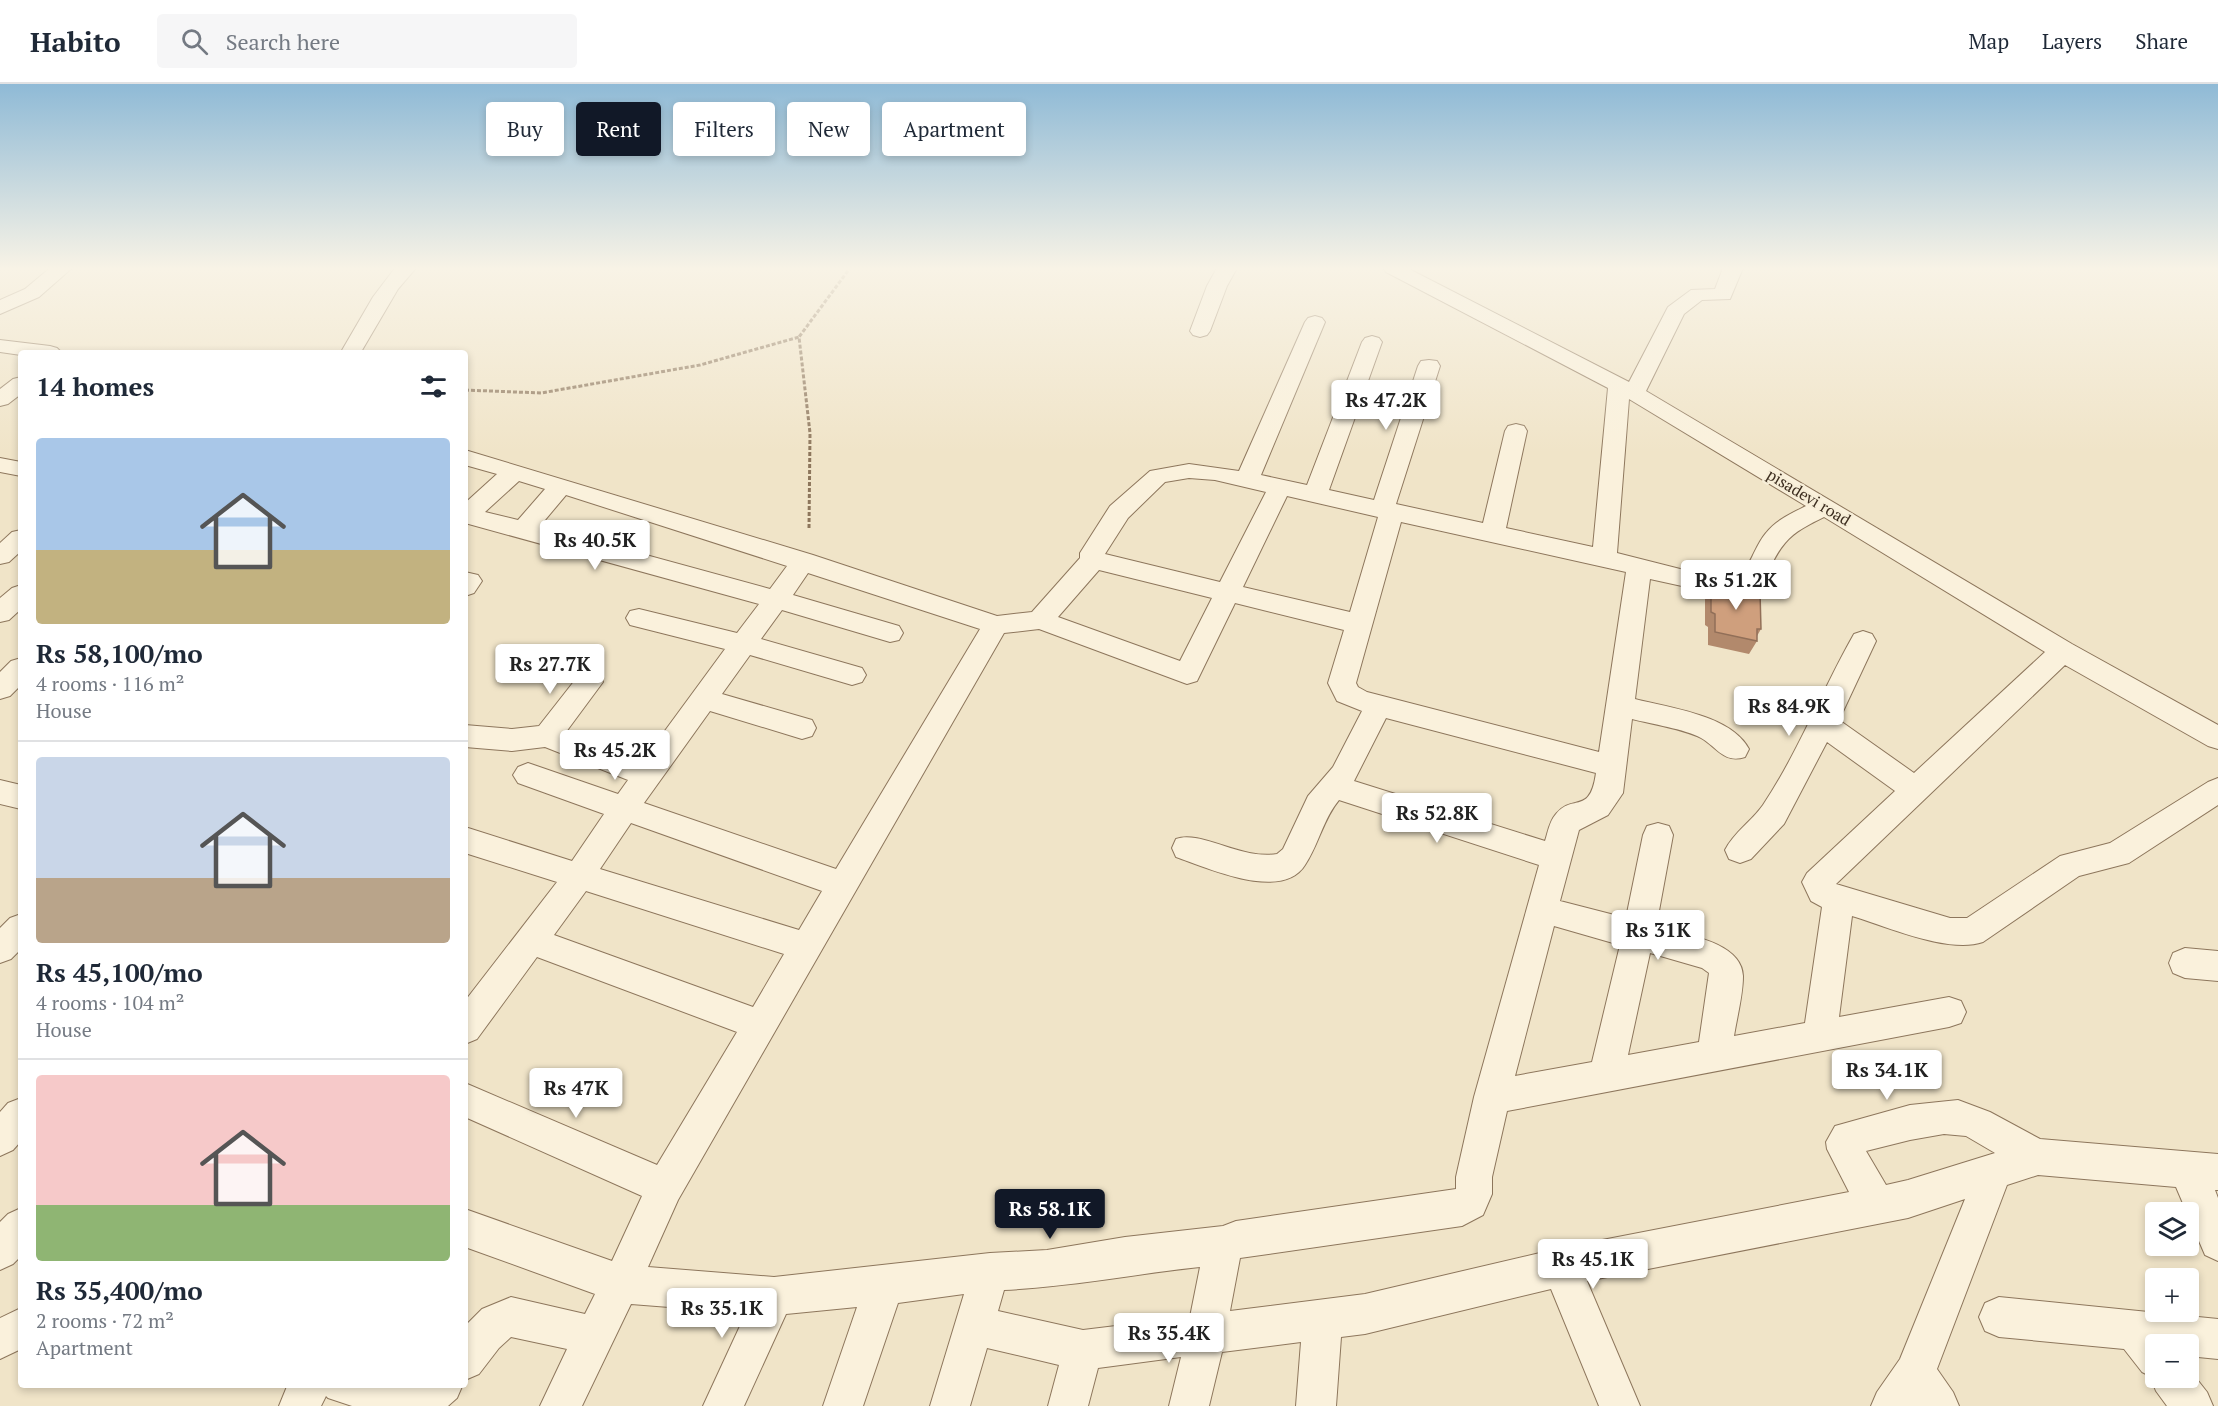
<!DOCTYPE html>
<meta charset="utf-8">
<style>
body{margin:0;font-family:"PT Serif",serif;background:#f6f6f7;color:#1f2937;height:100vh;display:flex;flex-direction:column;font-size:22px;white-space:nowrap}
*{box-sizing:border-box;margin:0}
p{font-size:20px;color:#747a83}
.icon{flex:none;width:33px;height:33px;fill:none;stroke:currentColor;stroke-width:2;stroke-linecap:round;stroke-linejoin:round}
.map{position:relative;flex:1;overflow:hidden}
.side{position:absolute;left:18px;top:266px;width:450px;height:1038px;display:flex;flex-direction:column;background:#fff;border-radius:6px;box-shadow:0 3px 9px #0003}
.side>*{flex:none}
.top-card{position:absolute;left:486px;top:18px;width:570px;height:54px;display:flex;gap:12px}
.tools{position:absolute;left:2145px;top:1118px;display:grid;gap:12px}
.tools a{display:grid;place-items:center;width:54px;height:54px;border-radius:6px;background:#fff;box-shadow:0 3px 9px #0003;font-size:30px}
.price{position:absolute;translate:-50% -51px;padding:0 14px;border-radius:6px;background:#fff;color:#222;font-size:20px;line-height:39px;filter:drop-shadow(0 2px 3px #0008)}
.price::after{content:'';position:absolute;left:50%;top:36px;width:18px;height:14px;margin-left:-9px;background:inherit;clip-path:polygon(0 0,100% 0,50% 100%)}
.price.current{background:#111827;color:#fff}
ul{padding:0;list-style:none}
li{display:grid;align-content:center;gap:12px;height:318px;padding:0 18px}
li+li{border-top:2px solid #e0e1e3}
li span{display:grid;place-items:center;height:186px;border-radius:6px;color:#555}
li>.icon{margin-inline-start:auto}
span .icon{width:108px;height:108px;fill:#fffc;stroke-width:1}
li b{font-size:26px}
h2{display:flex;justify-content:space-between;align-items:center;height:72px;padding:0 18px;font-size:26px}
.pill{padding:0 21px;border-radius:6px;background:#fff;box-shadow:0 3px 9px #0003;font-size:21px;line-height:54px}
.pill.current{background:#111827;color:#fff}
header{display:flex;align-items:center;gap:36px;box-sizing:border-box;height:84px;padding:0 30px;background:#fff;border-bottom:2px solid #e0e1e3}
header strong{font-size:28px}
nav{display:flex;gap:33px;margin-inline-start:auto;font-size:21px}
.search{width:420px;height:54px;background:#f6f6f7;display:flex;align-items:center;gap:15px;box-sizing:border-box;padding:0 21px;border-radius:6px;color:#747a83;font-size:22px}
.map>svg:first-child{display:block}
.lines{fill:none;stroke-linecap:round;stroke-linejoin:round}
.minor-casing{stroke:#8d765c;stroke-width:2}
.path{stroke:#8d765c;stroke-width:3;stroke-dasharray:4 2;stroke-linecap:butt}
.minor{fill:#faf1dc;fill-rule:evenodd}
.wall{fill:#b2896c}
.building{fill:#cf9f7d;stroke:#916f58;stroke-width:1.5}
.labels{text-anchor:middle;stroke-width:4.5;stroke-linejoin:round;paint-order:stroke}
.street-label{font-size:16px;fill:#3d2e20;stroke:#f7eed8}
</style>
<header>
<strong>Habito</strong>
<div class="search"><svg class="icon" aria-label="search" viewBox="0 0 24 24"><circle cx="10" cy="10" r="6"/><path d="M15 15l6 6"/></svg>Search here</div>
<nav><a>Map</a><a>Layers</a><a>Share</a></nav>
</header>
<div class="map">
<svg width="2218" height="1322" viewBox="0 0 2218 1322">
<rect width="100%" height="100%" fill="#f0e4c8"/>
<g class="lines">
<!-- minor casing -->
<g class="minor-casing">
<g id="minor">
<path d="M50,184H72L39,213L0,230V216L25,205Z"/>
<path d="M395,184H416L398,205L361,268H341L373,213Z"/>
<path d="M1217,184H1237L1227,202L1210,247L1207,251L1200,253L1193,251L1190,247L1207,202Z"/>
<path d="M1383,184H1407L1629,298L1668,223L1691,206L1715,205L1723,184H1743L1730,215L1702,216L1684,230L1646,307L2072,560L2218,641V665L2208,662L2065,581L1836,800L1950,834H1967L2060,772L2110,759L2208,698L2218,694V721L2129,779L2079,792L1983,858C1949,870 1888,843 1852,832L1839,933L1949,913L1961,917L1966,928L1961,939L1949,943L1507,1027L1492,1093V1110L1483,1131L1462,1142L1240,1174L1230,1227L1365,1210L1561,1164L1849,1108L1827,1065L1826,1058L1835,1042L1910,1021L1958,1016L1990,1028L2040,1055L2218,1070V1106H2215L2218,1114V1177L2205,1171L2176,1103L2038,1091L2007,1101L1937,1285L1953,1308L1959,1322H1871L1877,1308L1900,1275L1965,1115L1908,1134L1587,1197L1640,1322H1599L1551,1205L1365,1250L1341,1253L1336,1322H1296L1301,1258L1222,1268L1209,1322H1169L1181,1273L1098,1284L1088,1322H1048L1059,1281L987,1264L970,1322H930L964,1210L898,1219L863,1322H823L857,1223L786,1230L744,1322H703L746,1229L631,1220L582,1322H540L567,1265L511,1253L499,1264L479,1290L465,1296V1242L482,1225L511,1213L585,1230L595,1210L465,1163V1125L612,1177L642,1112L465,1033V999L657,1081L737,948L537,873L477,955L465,960V917L557,798L465,769V743L572,777L604,730L518,699L513,691L518,683L528,679L618,710L628,696L545,663L512,667L465,663V641L512,645L539,642L579,591L589,588L599,591L603,598L566,648L642,678L725,565L630,541L626,534L630,527L639,525L737,549L759,520L465,439V419L497,390L465,381V366L813,471L997,532L1032,528L1080,474V469L1110,422L1150,387L1189,380L1239,387L1305,238L1308,234L1315,232L1322,234L1325,238L1261,391L1307,401L1362,258L1365,254L1372,252L1379,254L1382,258L1329,406L1374,416L1418,282L1421,277L1429,276L1437,277L1440,282L1396,420L1483,439L1505,347L1508,342L1516,340L1524,342L1527,347L1506,444L1593,463L1608,304L1386,188ZM1629,315L1806,422C1792,429 1776,436 1766,449C1754,463 1751,483 1737,494L1692,488L1617,469ZM1189,394L1215,396L1266,408L1220,498L1105,470L1128,434L1165,398ZM519,397L545,405L518,436L485,428ZM566,411L787,482L770,505L540,442ZM1287,412L1378,433L1350,528L1243,503ZM1824,433L2045,568L1914,689L1839,636L1876,557L1872,550L1863,547L1854,550C1822,606 1799,667 1763,721C1752,737 1734,748 1725,766L1729,775L1740,779L1751,775L1784,740L1827,658L1895,707L1807,789L1802,798L1811,817L1822,823L1805,939L1734,952C1737,933 1743,911 1743,892C1742,857 1682,850 1656,843L1673,751L1669,742L1658,739L1647,742L1643,751L1626,834L1560,817L1579,746L1608,731L1623,709L1632,635C1651,640 1685,645 1701,654C1717,663 1724,680 1745,673L1749,665C1731,631 1670,624 1635,615L1650,495L1723,511C1773,513 1761,487 1785,459C1795,447 1810,440 1824,433ZM1401,438L1626,488L1599,668L1367,608L1358,603L1356,599ZM1099,486L1212,514L1180,577L1058,533ZM808,489L980,545L836,785L644,719L710,627L802,655L812,652L816,644L812,636L722,610L750,571L852,601L862,598L866,591L862,584L761,555L782,526L890,558L899,556L903,549L899,542L793,511ZM1235,519L1344,546L1328,599L1337,617L1362,627L1333,683L1308,712L1283,765L1277,770C1241,776 1201,746 1176,755L1172,764L1176,773C1208,784 1282,818 1305,781C1319,760 1323,735 1339,716L1539,781L1474,1013L1456,1093V1105L1236,1137L1223,1142L1125,1153L1047,1166L990,1169L774,1193L648,1183L678,1116L1004,549L1039,545L1187,600L1197,597ZM1386,634L1596,689C1590,732 1573,709 1556,730C1549,738 1548,748 1545,757L1354,697ZM631,739L822,807L799,846L600,785ZM586,807L784,870L753,923L554,851ZM1554,842L1620,861L1592,978L1515,992ZM1650,869L1702,884L1709,889L1699,958L1628,971ZM1944,1050L1966,1052L1995,1069L1908,1096L1886,1101L1866,1067L1910,1056ZM1200,1183L1190,1233L1083,1246L998,1227L1004,1206C1070,1203 1134,1190 1200,1183Z"/>
<path d="M0,256L50,262L57,264L61,268H21V271L0,268Z"/>
<path d="M21,293V310L8,320L0,322V305L13,295Z"/>
<path d="M0,374L21,378V392L0,388Z"/>
<path d="M21,446V467L9,478L0,480V459L12,448Z"/>
<path d="M465,488L478,491L482,497L474,509L465,512Z"/>
<path d="M21,501V525L9,536L0,538V514L12,504Z"/>
<path d="M21,574V601L10,612L0,615V588L11,577Z"/>
<path d="M0,696L21,701V725L0,720Z"/>
<path d="M21,830V865L11,875L0,879V844L10,834Z"/>
<path d="M2185,864L2218,867V897L2185,894L2173,889L2169,879L2173,869Z"/>
<path d="M21,1014V1057L13,1066L0,1072V1028L8,1019Z"/>
<path d="M21,1124V1172L13,1180L0,1186V1138L8,1130Z"/>
<path d="M1999,1213L2218,1235V1275L2188,1272V1260H2156V1293H2188V1284L2207,1308L2213,1322H2167L2156,1307L2150,1292L2142,1288L2124,1265L1999,1253L1985,1247L1979,1233L1985,1219Z"/>
<path d="M21,1224V1265L0,1275V1234Z"/>
<path d="M288,1300H463L457,1314L448,1322H352L328,1314L326,1312L321,1322H279Z"/>
</g>
</g>
<!-- path -->
<g class="path">
<path d="M465,306L541,309L700,281L799,253"/>
<path d="M809,444L810,349L799,253L850,184"/>
</g>
<!-- minor -->
<use href="#minor" class="minor"/>
</g>
<!-- wall -->
<path class="wall" d="M1711,498L1761,545L1757,552V557L1749,570L1708,561V543L1705,541V511Z"/>
<!-- building -->
<path class="building" d="M1711,498L1760,508L1761,545H1757V557L1715,548V530L1711,528Z"/>
<!-- sky -->
<linearGradient id="sky" x2="0" y2="1"><stop stop-color="#8fbad6"/><stop offset="0.5" stop-color="#f8f3e6"/><stop offset="1" stop-color="#f8f3e6" stop-opacity="0"/></linearGradient>
<rect width="2218" height="369" fill="url(#sky)"/>
<g class="labels">
<!-- street labels -->
<g class="street-label">
<text transform="translate(1809 413) rotate(31)" y="6">pisadevi road</text>
</g>
</g>
</svg>
<div class="tools">
<a><svg class="icon" aria-label="layers" viewBox="0 0 24 24"><path d="M12 4l9 5-9 5-9-5zM3 14l9 5 9-5"/></svg></a>
<a>+</a>
<a>−</a>
</div>
<b class="price" style="left:1386px;top:347px">Rs 47.2K</b>
<b class="price" style="left:595px;top:487px">Rs 40.5K</b>
<b class="price" style="left:1736px;top:527px">Rs 51.2K</b>
<b class="price" style="left:550px;top:611px">Rs 27.7K</b>
<b class="price" style="left:1789px;top:653px">Rs 84.9K</b>
<b class="price" style="left:615px;top:697px">Rs 45.2K</b>
<b class="price" style="left:1437px;top:760px">Rs 52.8K</b>
<b class="price" style="left:1658px;top:877px">Rs 31K</b>
<b class="price" style="left:1887px;top:1017px">Rs 34.1K</b>
<b class="price" style="left:576px;top:1035px">Rs 47K</b>
<b class="price current" style="left:1050px;top:1156px">Rs 58.1K</b>
<b class="price" style="left:1593px;top:1206px">Rs 45.1K</b>
<b class="price" style="left:722px;top:1255px">Rs 35.1K</b>
<b class="price" style="left:1169px;top:1280px">Rs 35.4K</b>
<div class="top-card">
<a class="pill">Buy</a>
<a class="pill current">Rent</a>
<a class="pill">Filters</a>
<a class="pill">New</a>
<a class="pill">Apartment</a>
</div>
<section class="side">
<h2>14 homes<svg class="icon" aria-label="filters" viewBox="0 0 24 24"><path d="M4 7h16M4 17h16"/><circle cx="9" cy="7" r="2"/><circle cx="15" cy="17" r="2"/></svg></h2>
<ul>
<li><span style="background:linear-gradient(#a9c7e8 60%,#c2b280 0)"><svg class="icon" aria-label="home" viewBox="0 0 24 24"><path d="M3 11l9-7 9 7M6 9v11h12V9"/></svg></span><div><b>Rs 58,100/mo</b><p>4 rooms · 116 m²</p><p>House</p></div></li>
<li><span style="background:linear-gradient(#c9d6e8 65%,#b9a48a 0)"><svg class="icon" aria-label="home" viewBox="0 0 24 24"><path d="M3 11l9-7 9 7M6 9v11h12V9"/></svg></span><div><b>Rs 45,100/mo</b><p>4 rooms · 104 m²</p><p>House</p></div></li>
<li><span style="background:linear-gradient(#f6c9c9 70%,#8fb573 0)"><svg class="icon" aria-label="home" viewBox="0 0 24 24"><path d="M3 11l9-7 9 7M6 9v11h12V9"/></svg></span><div><b>Rs 35,400/mo</b><p>2 rooms · 72 m²</p><p>Apartment</p></div></li>
</ul>
</section>
</div>
